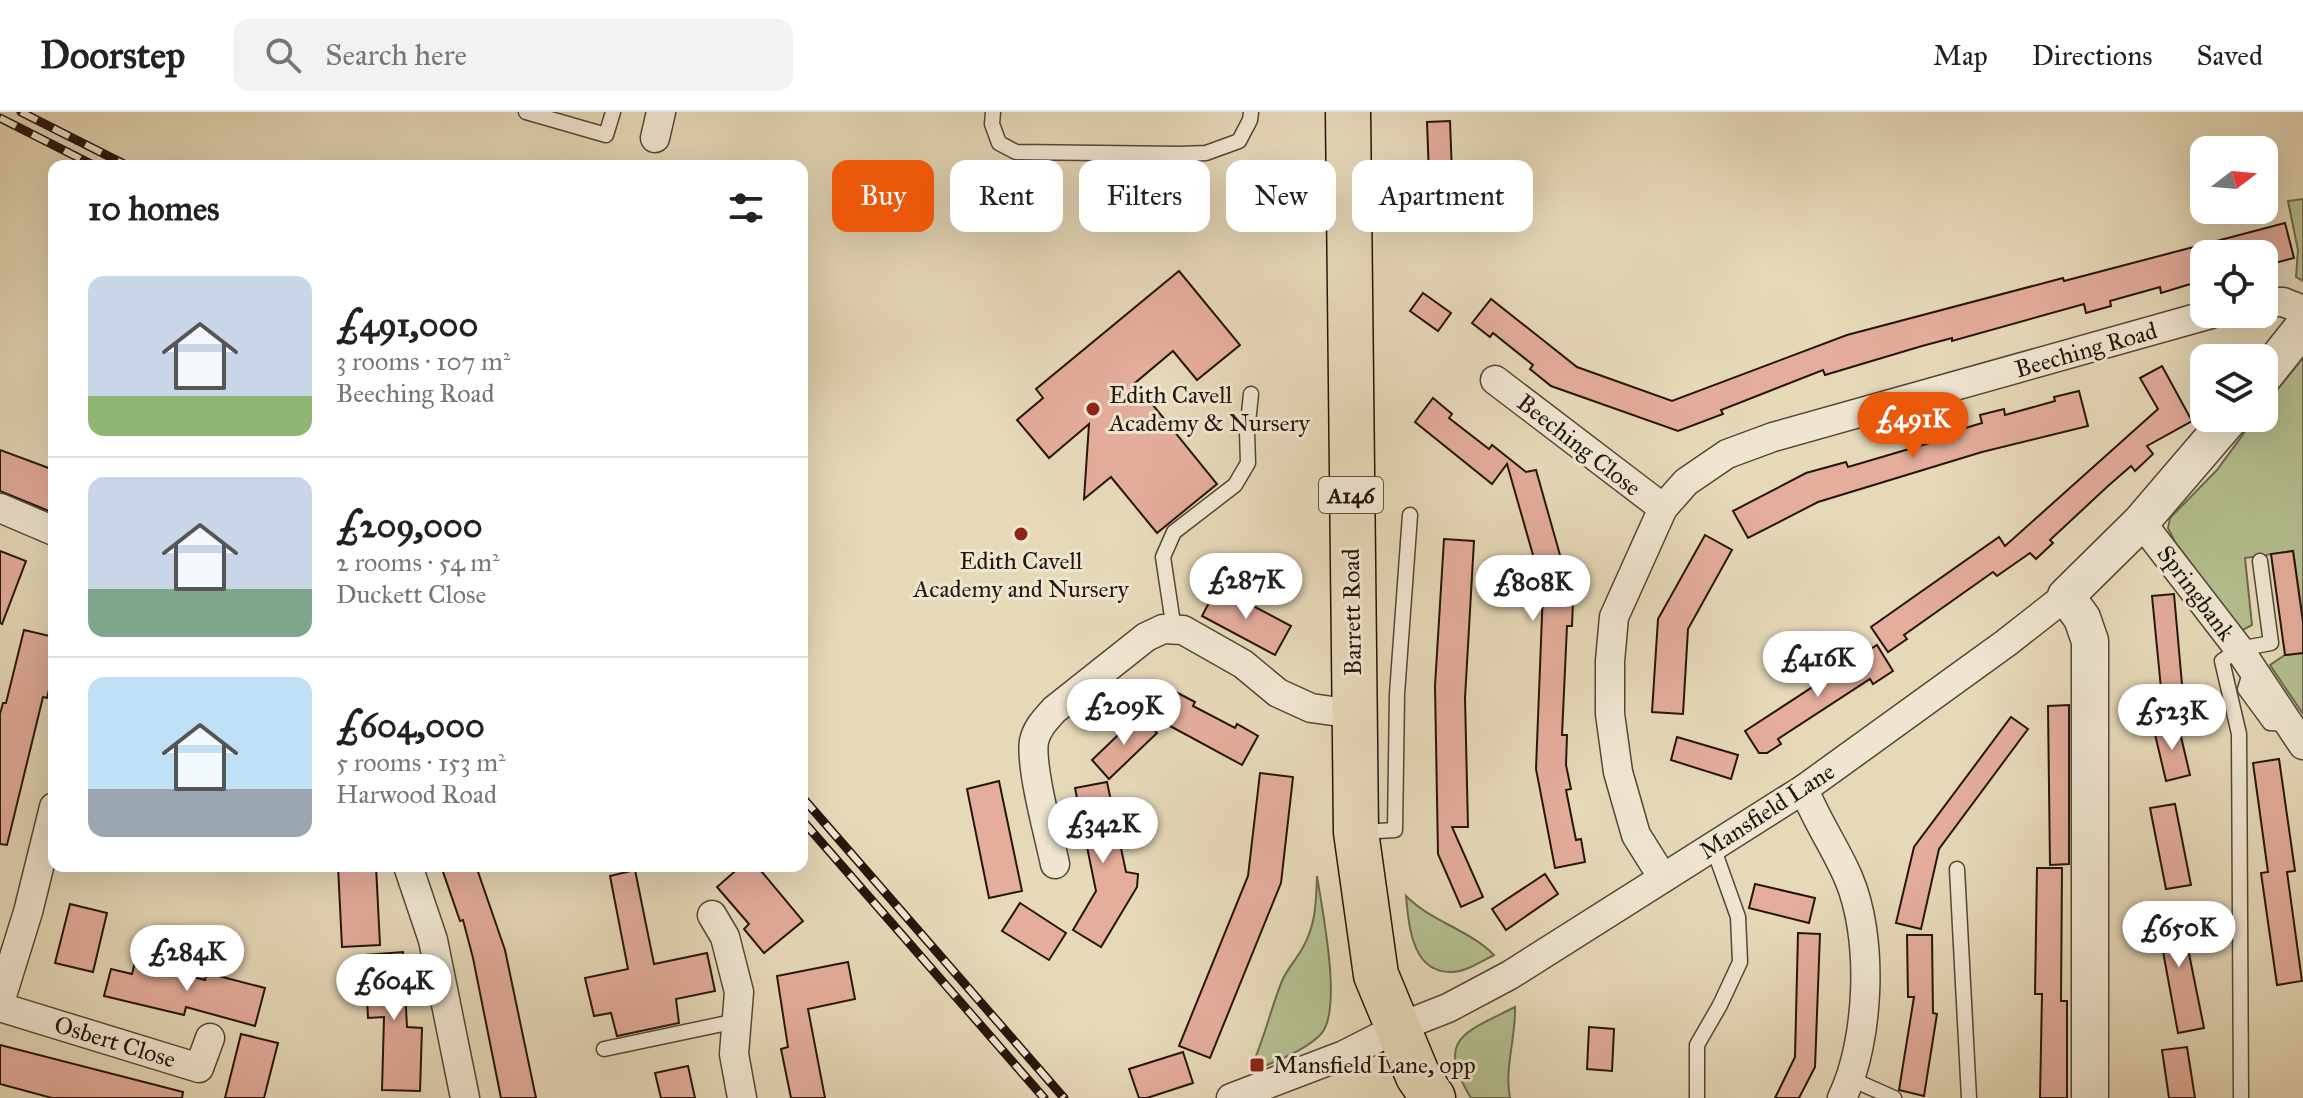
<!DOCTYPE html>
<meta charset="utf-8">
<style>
body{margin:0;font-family:"IM FELL Great Primer",serif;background:#f2f2f2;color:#222;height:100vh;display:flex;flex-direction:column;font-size:30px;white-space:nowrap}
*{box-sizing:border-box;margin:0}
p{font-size:26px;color:#767676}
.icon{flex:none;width:44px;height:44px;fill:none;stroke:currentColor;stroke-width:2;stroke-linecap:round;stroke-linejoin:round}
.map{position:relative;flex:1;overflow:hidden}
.panel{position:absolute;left:48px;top:48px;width:760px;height:712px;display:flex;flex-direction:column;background:#fff;border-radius:16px;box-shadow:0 8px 32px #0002}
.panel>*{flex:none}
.hud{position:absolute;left:832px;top:48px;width:760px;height:72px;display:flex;gap:16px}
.needle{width:52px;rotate:74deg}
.controls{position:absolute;left:2190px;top:24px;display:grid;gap:16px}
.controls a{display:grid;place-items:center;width:88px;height:88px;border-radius:16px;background:#fff;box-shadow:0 8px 32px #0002;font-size:40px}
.price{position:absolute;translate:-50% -68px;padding:0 18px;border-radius:28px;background:#fff;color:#222;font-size:26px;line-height:52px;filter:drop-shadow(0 2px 4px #0008)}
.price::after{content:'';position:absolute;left:50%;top:48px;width:24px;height:18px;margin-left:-12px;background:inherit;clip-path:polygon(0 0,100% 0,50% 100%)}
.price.active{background:#ea580c;color:#fff}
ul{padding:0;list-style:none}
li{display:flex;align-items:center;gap:24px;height:200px;padding:0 40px}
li+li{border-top:2px solid #e0e0e0}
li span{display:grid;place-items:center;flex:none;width:224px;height:160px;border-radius:16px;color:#555}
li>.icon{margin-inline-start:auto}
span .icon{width:96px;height:96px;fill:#fffc;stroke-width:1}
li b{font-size:34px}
h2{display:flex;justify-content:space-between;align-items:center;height:96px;padding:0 40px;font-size:34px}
.pill{padding:0 28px;border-radius:16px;background:#fff;box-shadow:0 8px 32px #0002;font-size:28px;line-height:72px}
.pill.active{background:#ea580c;color:#fff}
header{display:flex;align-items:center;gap:48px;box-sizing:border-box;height:112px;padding:0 40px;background:#fff;border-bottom:2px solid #e0e0e0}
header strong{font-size:38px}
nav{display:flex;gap:44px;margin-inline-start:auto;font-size:28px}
.search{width:560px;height:72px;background:#f2f2f2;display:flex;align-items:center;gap:20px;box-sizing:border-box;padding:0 28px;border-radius:16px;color:#767676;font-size:30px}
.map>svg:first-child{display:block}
.green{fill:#b4bf8f;stroke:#6d6a4d;stroke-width:2}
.building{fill:#e4ad9c;stroke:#26150b;stroke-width:2}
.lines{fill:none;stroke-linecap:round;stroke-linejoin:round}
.service-casing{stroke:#564636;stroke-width:17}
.minor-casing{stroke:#564636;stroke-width:31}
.tertiary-casing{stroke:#564636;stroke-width:39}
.trunk-casing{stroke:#26150b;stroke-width:47}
.service{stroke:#efe6d1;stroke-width:14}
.minor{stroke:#efe6d1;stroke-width:28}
.tertiary{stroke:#efe6d1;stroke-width:36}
.trunk{stroke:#e6d9b8;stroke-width:44}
.rail-casing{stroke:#26150b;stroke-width:9}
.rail{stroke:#efe6d1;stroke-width:6;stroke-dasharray:18;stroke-linecap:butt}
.poi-dot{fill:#8f2418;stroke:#efe6d1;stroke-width:3}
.labels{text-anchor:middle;stroke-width:6;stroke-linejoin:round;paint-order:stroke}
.shield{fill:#efe6d1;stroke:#625446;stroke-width:2}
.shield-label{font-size:22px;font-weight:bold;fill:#26150b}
.street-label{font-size:24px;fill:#26150b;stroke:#efe6d1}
.poi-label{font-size:24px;fill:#26150b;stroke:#efe6d1;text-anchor:start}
</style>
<header>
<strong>Doorstep</strong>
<div class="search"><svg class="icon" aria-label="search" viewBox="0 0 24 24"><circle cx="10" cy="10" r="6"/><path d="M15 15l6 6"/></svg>Search here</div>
<nav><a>Map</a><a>Directions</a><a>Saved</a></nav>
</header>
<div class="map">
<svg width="2303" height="986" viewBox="0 0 2303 986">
<rect width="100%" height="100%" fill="#e6d9b8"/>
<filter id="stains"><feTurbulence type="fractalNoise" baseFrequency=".0025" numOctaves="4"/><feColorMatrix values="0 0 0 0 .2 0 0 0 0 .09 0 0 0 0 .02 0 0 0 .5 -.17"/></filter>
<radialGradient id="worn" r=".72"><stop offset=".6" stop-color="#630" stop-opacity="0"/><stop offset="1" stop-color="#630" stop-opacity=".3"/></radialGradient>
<!-- green -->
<g class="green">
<path d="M2303,87V169L2296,165L2298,138L2288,89Z"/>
<path d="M2303,246V509L2293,439L2245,446L2252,513L2241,519L2175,430L2168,416L2170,406L2217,358L2255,306H2264V294Z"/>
<path d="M2303,541V602L2270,553L2285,543Z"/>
<path d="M1317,764C1322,797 1343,898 1321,922C1305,939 1277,948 1256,958L1253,951C1265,924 1271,896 1282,869C1287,857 1296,848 1302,837C1316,813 1316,791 1317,764Z"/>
<path d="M1406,784C1432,810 1468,817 1494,843C1482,849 1467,859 1453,860C1412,862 1409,815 1406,784Z"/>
<path d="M1515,895C1516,926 1504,956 1510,986H1471C1435,926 1464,921 1515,895Z"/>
</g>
<!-- building -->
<g class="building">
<path d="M1450,9L1452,62L1429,63L1427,10Z"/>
<path d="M2285,111L2294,146L2271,152L2269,146L2264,147V142H2204V168L2184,174L2161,181L2160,175L2110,189L2111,194L2086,201L2084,192L1952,229V226L1922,234L1825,263L1823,258L1721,298L1723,302L1678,319L1551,274L1530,257L1533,253L1493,221L1490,225L1472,211L1491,187L1577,255L1672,289L1847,223L2063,166L2064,169Z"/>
<path d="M1179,159L1240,233L1197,268L1173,239L1135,271L1217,372L1157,421L1111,365L1084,387L1089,312L1049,346L1017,308L1043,286L1036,277Z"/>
<path d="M1423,181L1451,201L1438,219L1410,199Z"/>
<path d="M2162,254L2192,309L2147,334L2153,342L2135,359L2131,354L2108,374L2050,428L2053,431L2036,447L2030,441L1997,464L1993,460L1904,523L1907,527L1888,540L1871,515L1999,425L2005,434L2158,297L2140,266Z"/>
<path d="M2079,279L2088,314L1982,340L1818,390L1748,426L1733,399L1806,361L1846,350L1848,355L1953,324L1952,320L1982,311L1980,303L2004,297L2005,303L2055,289L2054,285Z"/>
<path d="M1433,286L1452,302L1449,306L1489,337L1492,333L1526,360L1536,358L1573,489L1572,514H1567L1562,623H1567L1566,653L1571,677L1566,678L1576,728L1581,727L1585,750L1555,756L1536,657L1543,478L1507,352L1492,372L1415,310Z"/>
<path d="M0,338L54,358V401L0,379Z"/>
<path d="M1705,423L1732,438L1688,517L1683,602L1652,600L1658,507Z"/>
<path d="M1444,427L1474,429L1465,586L1468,715H1452L1483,785L1461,795L1438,742L1435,574Z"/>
<path d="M0,439L26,449L2,512L0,511Z"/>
<path d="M2293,439L2303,510V541L2285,543L2271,442Z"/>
<path d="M1217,475L1291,514L1275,543L1202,504Z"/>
<path d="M2174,482L2184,595L2163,597L2152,484Z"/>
<path d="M24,518L54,525V556L47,586L43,585L7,733L0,732V602L3,591H6Z"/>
<path d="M1877,533L1893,559L1873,572L1870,567L1778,627L1781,632L1767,641H1759L1745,619Z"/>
<path d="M1174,579L1195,590L1193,594L1235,616L1237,612L1258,624L1242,653L1159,608Z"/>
<path d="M2069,593V752L2050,753L2048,594Z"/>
<path d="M1139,603L1157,621L1109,667L1092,648Z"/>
<path d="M2011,605L2028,617L1939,737L1921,817L1896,811L1914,735Z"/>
<path d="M2178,612L2190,663L2166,669L2154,618Z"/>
<path d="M1677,625L1738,643L1731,667L1671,648Z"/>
<path d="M2279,647L2295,759L2287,760L2302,869L2277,873L2261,761L2268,760L2253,651Z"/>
<path d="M1260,661L1293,665L1281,771L1210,946L1179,934L1248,764Z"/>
<path d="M999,669L1022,779L989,786L967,677Z"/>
<path d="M1107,670L1126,760L1138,762L1137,775L1101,835L1073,818L1096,779L1075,676Z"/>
<path d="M2175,692L2191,773L2166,777L2150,696Z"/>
<path d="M338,754H376L380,833L342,835Z"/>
<path d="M441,754H476L505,838L536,986H501L473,846L463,808L460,809Z"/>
<path d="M741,754H757L803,809L764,841L744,817L749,812L717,775Z"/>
<path d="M2037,756H2062L2061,889H2067V986H2040L2042,882H2035Z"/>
<path d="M635,758L654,852L707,841L715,879L676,887L679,911L617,924L611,901L594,904L585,866L628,857L610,764Z"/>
<path d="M1545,762L1558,782L1506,818L1492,797Z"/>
<path d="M1755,772L1815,786L1809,811L1749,796Z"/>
<path d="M1020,791L1066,821L1049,848L1002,819Z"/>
<path d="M70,792L107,801L93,860L55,851Z"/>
<path d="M2179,792L2204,916L2178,921L2155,796Z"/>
<path d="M1798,821L1820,822L1815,955L1799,986H1775L1795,945Z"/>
<path d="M1907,823H1932L1933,901L1937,902L1924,984L1899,978L1914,885H1908Z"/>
<path d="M403,840L407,915L422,916L420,979L382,978L384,905L368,906L365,843Z"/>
<path d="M135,850L205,868L207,861L265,876L255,914L186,895L184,903L104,884L111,857L132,862Z"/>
<path d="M848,850L855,887L808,897L825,986H791L781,937L788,935L777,864Z"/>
<path d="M1589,915L1614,917L1612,959L1587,957Z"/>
<path d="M241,922L278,931L264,986H225Z"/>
<path d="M0,933L183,980L182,986H52L0,972Z"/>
<path d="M2187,935L2195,986H2169L2162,938Z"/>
<path d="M1183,940L1193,971L1147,986H1139L1129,957Z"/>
<path d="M688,954L695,986H661L655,961Z"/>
</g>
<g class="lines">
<!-- service casing -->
<g class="service-casing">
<g id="service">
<path d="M526,0L606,23L613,0"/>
<path d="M993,0L992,12L999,31L1016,40L1180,42L1206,41L1239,29L1250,8L1251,0"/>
<path d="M1174,518L1163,445L1174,420L1235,373L1248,351L1247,320L1251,282"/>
<path d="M2251,558L2245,577L2270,611L2287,612"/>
<path d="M1361,720L1395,718L1397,582L1410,403"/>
<path d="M1957,757L1969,986"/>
<path d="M604,937L737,909"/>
<path d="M1851,967L1894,986"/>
<path d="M1697,986V933L1720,893L1740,850L1738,805L1713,735"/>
<path d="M2241,986L2239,622L2222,549L2239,537L2271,531L2260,449"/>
</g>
</g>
<!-- minor casing -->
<g class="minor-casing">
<g id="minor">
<path d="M655,26L661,0"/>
<path d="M2264,190H2283L2303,198"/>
<path d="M1495,268L1663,396"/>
<path d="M0,396L54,419"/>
<path d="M2141,410L2239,537L2303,633"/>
<path d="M1804,677C1816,708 1835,735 1848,765C1874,824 1870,928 1842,986"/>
<path d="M1055,752C1049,723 1030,655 1034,629C1037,616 1045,608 1054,598L1146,525L1163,517L1183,518L1243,552L1278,581L1311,596L1354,602"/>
<path d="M408,754L433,828L465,986"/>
<path d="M1663,766L1636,723L1618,660L1610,602V549L1614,505L1663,396L1686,370L1727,342L1773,325L2211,202"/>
<path d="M712,803L725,825L739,880L734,942L742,986"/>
<path d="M0,890L28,800L54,695"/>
<path d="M0,895L199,956L210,926"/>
<path d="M1231,986L1344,943L1397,916L1448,896L1510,863L1804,677L2006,531L2066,484"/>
</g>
</g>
<!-- tertiary casing -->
<g class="tertiary-casing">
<g id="tertiary">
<path d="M2264,264L2303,215"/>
<path d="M2090,986V529L2082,506L2066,484L2141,410L2230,306"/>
</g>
</g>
<!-- trunk casing -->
<g class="trunk-casing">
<path id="trunk" d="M1348,0L1356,720L1376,863L1418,964L1433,986"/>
</g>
<!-- service -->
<use href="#service" class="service"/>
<!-- minor -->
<use href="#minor" class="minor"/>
<!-- tertiary -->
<use href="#tertiary" class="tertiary"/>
<!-- trunk -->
<use href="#trunk" class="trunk"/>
<!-- rail casing -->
<g class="rail-casing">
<g id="rail">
<path d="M21,0L128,54"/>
<path d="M0,6L95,54"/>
<path d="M802,685L1064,986"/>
<path d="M802,708L1044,986"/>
</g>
</g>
<!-- rail -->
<use href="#rail" class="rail"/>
</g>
<!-- markers -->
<g class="poi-dot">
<circle cx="1093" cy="297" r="8"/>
<circle cx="1021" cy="422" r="8"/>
<rect x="1249" y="945" width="16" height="16" rx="4"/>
</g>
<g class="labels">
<!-- shield labels -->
<rect class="shield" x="1319" y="365" width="64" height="36" rx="6"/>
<g class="shield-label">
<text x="1351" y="391">A146</text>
</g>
<!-- street labels -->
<g class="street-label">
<text transform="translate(2086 238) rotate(-16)" y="8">Beeching Road</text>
<text transform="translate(1579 333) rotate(38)" y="8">Beeching Close</text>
<text transform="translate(2196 481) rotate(53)" y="8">Springbank</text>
<text transform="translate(1352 500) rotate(-91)" y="8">Barrett Road</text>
<text transform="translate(1767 699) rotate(-33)" y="8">Mansfield Lane</text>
<text transform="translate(115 930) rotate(17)" y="8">Osbert Close</text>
</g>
<!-- poi labels -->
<g class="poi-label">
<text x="1109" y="291">Edith Cavell<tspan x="1109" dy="28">Academy &amp; Nursery</tspan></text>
<text x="1021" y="457" text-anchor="middle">Edith Cavell<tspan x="1021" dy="28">Academy and Nursery</tspan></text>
<text x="1273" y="961">Mansfield Lane, opp</text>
</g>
</g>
<rect width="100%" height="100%" filter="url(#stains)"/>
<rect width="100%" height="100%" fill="url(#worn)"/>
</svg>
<div class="controls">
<a><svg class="needle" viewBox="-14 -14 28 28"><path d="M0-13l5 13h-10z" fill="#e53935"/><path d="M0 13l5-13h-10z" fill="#767676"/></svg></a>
<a><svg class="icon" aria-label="locate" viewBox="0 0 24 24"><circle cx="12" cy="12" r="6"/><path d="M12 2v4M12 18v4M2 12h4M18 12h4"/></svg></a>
<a><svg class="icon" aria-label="layers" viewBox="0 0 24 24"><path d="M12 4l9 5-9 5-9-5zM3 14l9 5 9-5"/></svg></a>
</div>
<b class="price active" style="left:1913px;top:348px">£491K</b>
<b class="price" style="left:1246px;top:509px">£287K</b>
<b class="price" style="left:1533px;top:511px">£808K</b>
<b class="price" style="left:1818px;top:587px">£416K</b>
<b class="price" style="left:1124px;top:635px">£209K</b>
<b class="price" style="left:2172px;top:640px">£523K</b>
<b class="price" style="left:1103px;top:753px">£342K</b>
<b class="price" style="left:2179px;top:857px">£650K</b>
<b class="price" style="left:187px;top:881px">£284K</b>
<b class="price" style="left:394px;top:910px">£604K</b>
<div class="hud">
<a class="pill active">Buy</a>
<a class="pill">Rent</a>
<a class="pill">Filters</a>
<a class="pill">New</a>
<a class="pill">Apartment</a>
</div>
<section class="panel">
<h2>10 homes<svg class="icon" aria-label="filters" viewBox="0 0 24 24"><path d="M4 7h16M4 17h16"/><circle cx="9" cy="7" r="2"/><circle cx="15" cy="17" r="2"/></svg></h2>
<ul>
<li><span style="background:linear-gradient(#c9d6e8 75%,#8fb573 0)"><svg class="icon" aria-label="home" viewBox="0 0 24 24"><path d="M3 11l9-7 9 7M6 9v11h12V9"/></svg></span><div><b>£491,000</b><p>3 rooms · 107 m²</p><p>Beeching Road</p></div></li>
<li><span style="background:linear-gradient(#c9d6e8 70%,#7fa58c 0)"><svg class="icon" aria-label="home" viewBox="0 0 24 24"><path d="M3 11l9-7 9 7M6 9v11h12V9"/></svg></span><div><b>£209,000</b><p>2 rooms · 54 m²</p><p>Duckett Close</p></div></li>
<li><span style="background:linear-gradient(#bfe0f5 70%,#9aa5b1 0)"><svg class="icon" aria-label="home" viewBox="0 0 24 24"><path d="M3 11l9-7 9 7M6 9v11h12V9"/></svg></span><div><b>£604,000</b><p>5 rooms · 153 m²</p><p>Harwood Road</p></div></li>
</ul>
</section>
</div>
